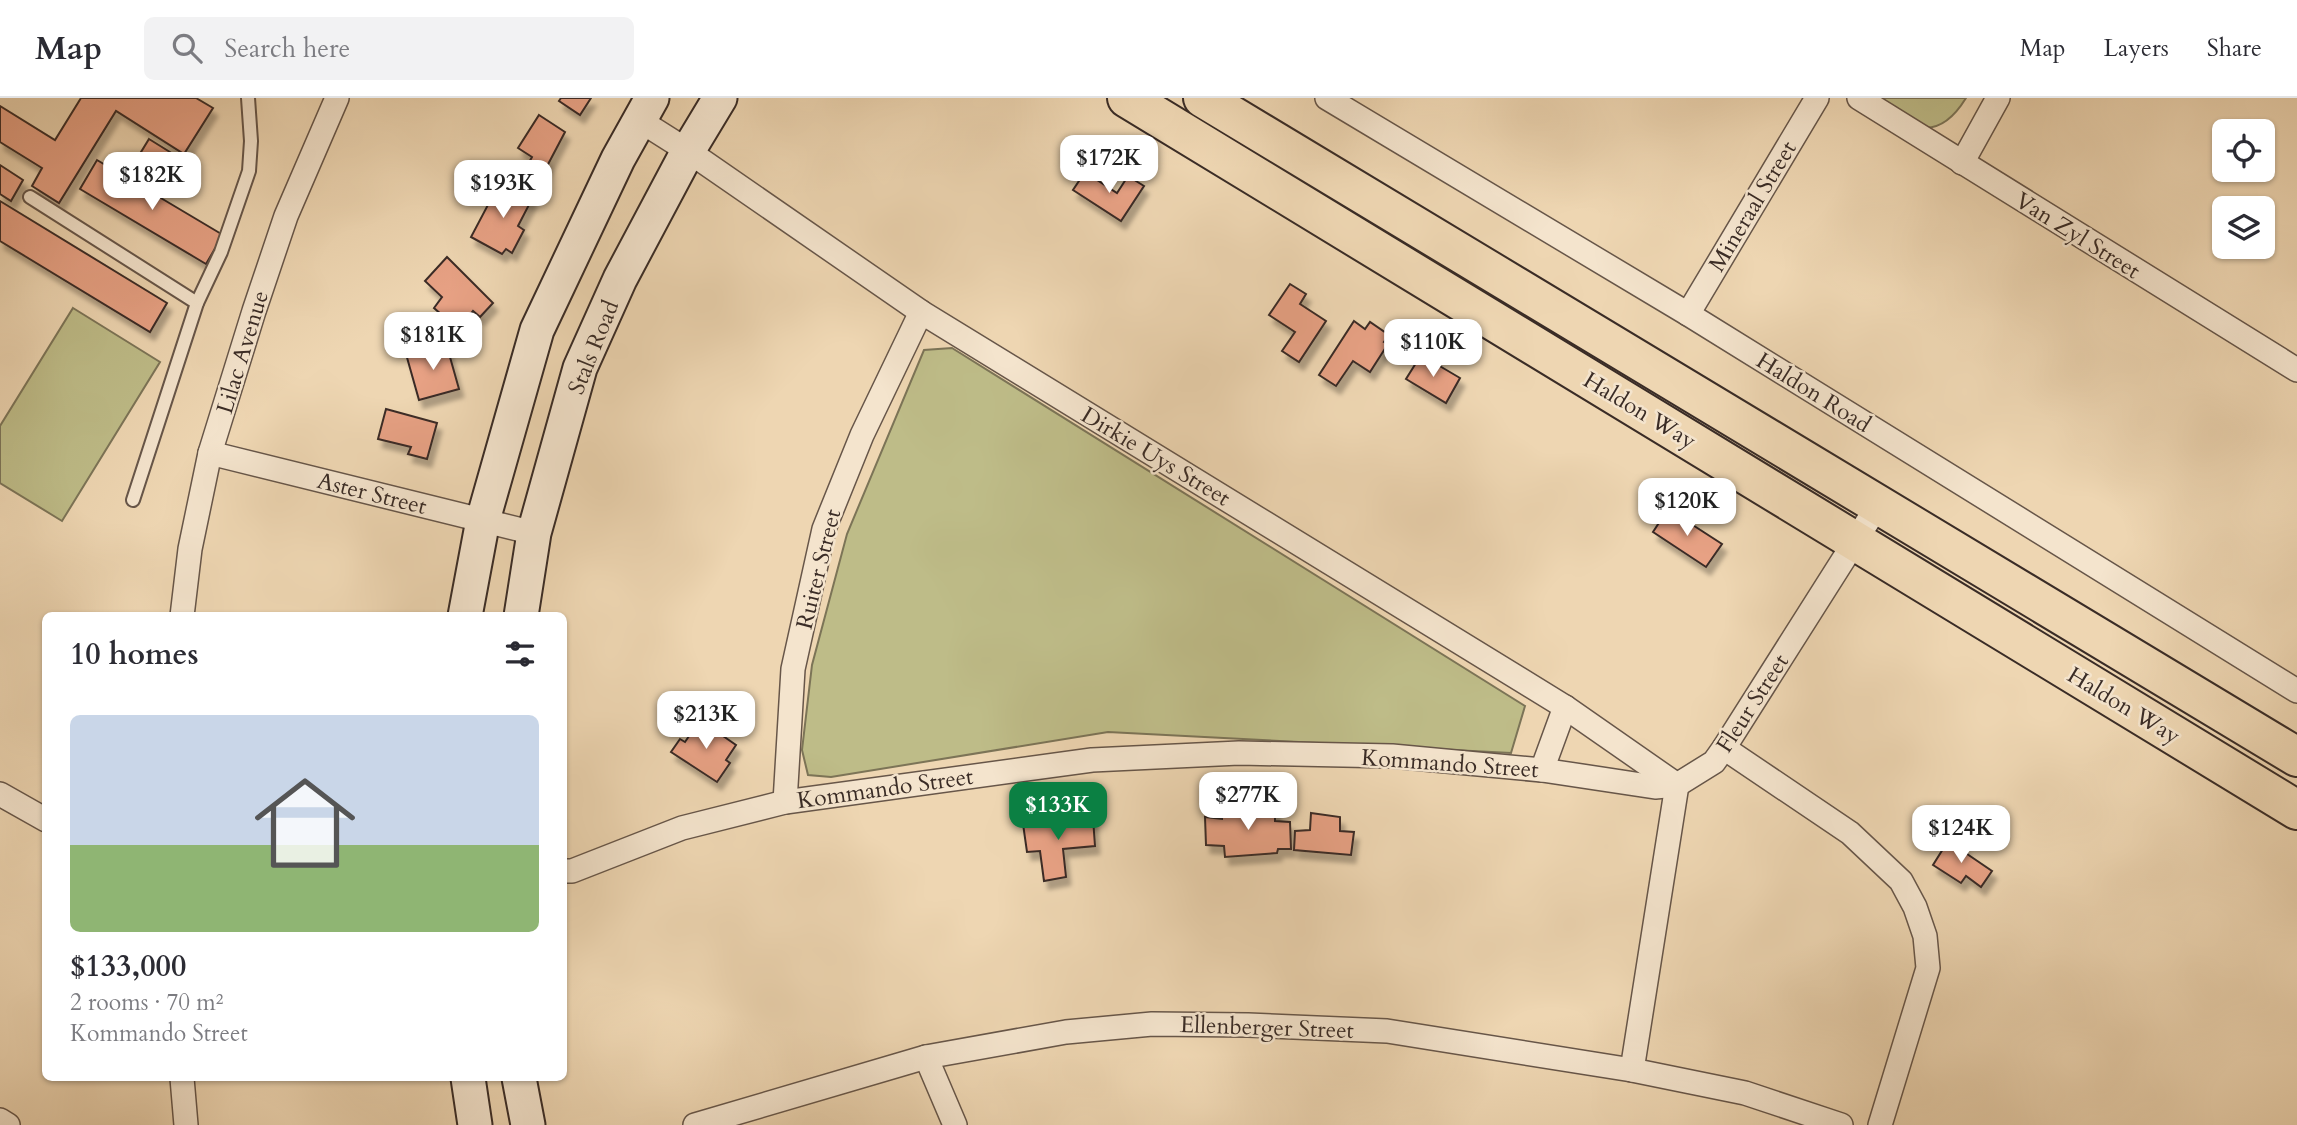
<!DOCTYPE html>
<meta charset="utf-8">
<style>
body{margin:0;font-family:Cardo,serif;background:#f2f2f3;color:#2b2b33;height:100vh;display:flex;flex-direction:column;font-size:26px;white-space:nowrap}
*{box-sizing:border-box;margin:0}
p{font-size:23px;color:#7c7c81}
.icon{flex:none;width:38px;height:38px;fill:none;stroke:currentColor;stroke-width:2;stroke-linecap:round;stroke-linejoin:round}
.map{position:relative;flex:1;overflow:hidden}
.panel{position:absolute;left:42px;top:514px;width:525px;height:469px;display:flex;flex-direction:column;background:#fff;border-radius:10px;box-shadow:0 2px 5px #0004}
.panel>*{flex:none}
.fabs{position:absolute;left:2212px;top:21px;display:grid;gap:14px}
.fabs a{display:grid;place-items:center;width:63px;height:63px;border-radius:10px;background:#fff;box-shadow:0 2px 5px #0004;font-size:35px}
.price{position:absolute;translate:-50% -60px;padding:0 16px;border-radius:14px;background:#fff;color:#222;font-size:23px;line-height:46px;filter:drop-shadow(0 2px 4px #0008)}
.price::after{content:'';position:absolute;left:50%;top:42px;width:21px;height:16px;margin-left:-10px;background:inherit;clip-path:polygon(0 0,100% 0,50% 100%)}
.price.current{background:#0b8043;color:#fff}
ul{padding:0;list-style:none}
li{display:grid;align-content:center;gap:14px;height:371px;padding:0 28px}
li span{display:grid;place-items:center;height:217px;border-radius:10px;color:#555}
li>.icon{margin-inline-start:auto}
span .icon{width:126px;height:126px;fill:#fffc;stroke-width:1}
li b{font-size:30px}
h2{display:flex;justify-content:space-between;align-items:center;height:84px;padding:0 28px;font-size:30px}
header{display:flex;align-items:center;gap:42px;box-sizing:border-box;height:98px;padding:0 35px;background:#fff;border-bottom:2px solid #e1e1e2}
header strong{font-size:33px}
nav{display:flex;gap:38px;margin-inline-start:auto;font-size:24px}
.search{width:490px;height:63px;background:#f2f2f3;display:flex;align-items:center;gap:18px;box-sizing:border-box;padding:0 24px;border-radius:10px;color:#7c7c81;font-size:26px}
.map>svg:first-child{display:block}
.green{fill:#bebc88;stroke:#7c7457;stroke-width:2}
.building{fill:#e7a184;stroke:#3a2c26;stroke-width:2;filter:url(#shadow)}
.lines{fill:none;stroke-linecap:round;stroke-linejoin:round}
.lane-casing{stroke:#675649;stroke-width:16}
.street-casing{stroke:#675649;stroke-width:26}
.secondary-casing{stroke:#3a2c26;stroke-width:37}
.highway-casing{stroke:#3a2c26;stroke-width:42}
.lane{stroke:#f4e4cd;stroke-width:12}
.street{stroke:#f4e4cd;stroke-width:23}
.secondary{stroke:#f4e4cd;stroke-width:33}
.highway{stroke:#eed6b2;stroke-width:38}
.labels{text-anchor:middle;stroke-width:5;stroke-linejoin:round;paint-order:stroke}
.street-label{font-size:23px;fill:#3a2c26;stroke:#f4e4cd}
</style>
<header>
<strong>Map</strong>
<div class="search"><svg class="icon" aria-label="search" viewBox="0 0 24 24"><circle cx="10" cy="10" r="6"/><path d="M15 15l6 6"/></svg>Search here</div>
<nav><a>Map</a><a>Layers</a><a>Share</a></nav>
</header>
<div class="map">
<svg width="2297" height="1027" viewBox="0 0 2297 1027">
<defs>
<filter id="shadow"><feDropShadow dx="4.5" dy="8" stdDeviation="2" flood-color="#0004"/></filter>
</defs>
<rect width="100%" height="100%" fill="#eed6b2"/>
<filter id="stains"><feTurbulence type="fractalNoise" baseFrequency=".00286" numOctaves="4"/><feColorMatrix values="0 0 0 0 .2 0 0 0 0 .09 0 0 0 0 .02 0 0 0 .5 -.17"/></filter>
<radialGradient id="worn" r=".72"><stop offset=".6" stop-color="#630" stop-opacity="0"/><stop offset="1" stop-color="#630" stop-opacity=".3"/></radialGradient>
<!-- green -->
<g class="green">
<path d="M1866,0H1966C1934,52 1905,25 1866,0Z"/>
<path d="M73,210L160,264L62,423L0,385V328Z"/>
<path d="M952,250L1525,608L1511,655L1108,634L831,679L808,677L802,652L812,567L847,436L924,252Z"/>
</g>
<!-- building -->
<g class="building">
<path d="M81,0H196L213,10L184,56L116,13L59,105L32,88L42,70L0,44V8L55,42Z"/>
<path d="M561,0H591L580,17L559,3Z"/>
<path d="M539,17L565,34L535,91L519,82L532,59L518,50Z"/>
<path d="M149,41L186,64L174,82L138,59Z"/>
<path d="M97,62L223,137L206,166L80,91Z"/>
<path d="M0,67L23,82L11,103L0,96Z"/>
<path d="M1085,74L1117,95L1128,78L1144,88L1121,123L1073,92Z"/>
<path d="M500,84L532,101L518,128L524,132L512,155L506,151L502,156L471,139Z"/>
<path d="M0,103L167,205L150,234L0,143Z"/>
<path d="M447,159L493,205L480,219L473,213L458,231L434,210L442,199L425,183Z"/>
<path d="M1290,186L1306,196L1300,206L1326,223L1299,264L1282,253L1295,234L1269,217Z"/>
<path d="M1354,223L1365,231L1370,224L1389,237L1384,244L1388,246L1370,274L1353,263L1336,288L1319,277Z"/>
<path d="M446,245L459,291L419,302L406,256Z"/>
<path d="M1421,257L1460,280L1446,305L1406,281Z"/>
<path d="M386,311L437,325L427,361L408,356L411,349L378,341Z"/>
<path d="M1668,411L1722,446L1706,469L1653,434Z"/>
<path d="M700,622L736,647L726,662L730,665L717,684L671,654L680,641L685,644Z"/>
<path d="M1275,709V723L1290,724L1291,751H1278L1277,755L1225,759L1224,748L1206,747L1205,719L1222,721V712Z"/>
<path d="M1311,715L1340,719V733L1354,734L1351,757L1294,752L1295,733L1310,732Z"/>
<path d="M1093,720L1095,748L1063,751L1066,779L1044,783L1040,753L1027,754L1023,726Z"/>
<path d="M1948,743L1992,773L1981,789L1966,778L1961,785L1933,767Z"/>
</g>
<g class="lines">
<!-- lane casing -->
<g class="lane-casing">
<g id="lane">
<path d="M30,99L197,205"/>
<path d="M133,402L197,205L221,154L249,73L251,43L248,0"/>
</g>
</g>
<!-- street casing -->
<g class="street-casing">
<g id="street">
<path d="M1327,0L1688,216L2297,593"/>
<path d="M1859,0L2297,272"/>
<path d="M639,22L688,53L921,214L1565,609L1677,687"/>
<path d="M1962,65L1998,0"/>
<path d="M1688,216L1817,0"/>
<path d="M210,355L534,435"/>
<path d="M182,518L190,451L210,355L254,213L286,118L337,0"/>
<path d="M1724,650L1850,735L1901,783L1915,809L1925,838L1928,870L1880,1027"/>
<path d="M1542,672L1565,609"/>
<path d="M0,696L46,722"/>
<path d="M785,704L793,571L824,431L862,337L921,214"/>
<path d="M564,773H572L682,730L785,704L1092,662L1239,655L1392,658L1542,672L1655,689L1677,687L1714,664L1724,650L1878,407"/>
<path d="M926,959L955,1027"/>
<path d="M1632,972L1677,687"/>
<path d="M182,980L186,1027"/>
<path d="M0,1022L8,1027"/>
<path d="M695,1027L926,959L1066,934L1152,926L1248,927L1387,933L1632,972L1745,995L1841,1027"/>
</g>
</g>
<!-- secondary casing -->
<g class="secondary-casing">
<g id="secondary">
<path d="M465,518L483,422L537,232L618,61L652,0"/>
<path d="M521,518L534,435L580,270L620,181L688,53L720,0"/>
<path d="M468,980L475,1027"/>
<path d="M519,980L528,1027"/>
</g>
</g>
<!-- highway casing -->
<g class="highway-casing">
<g id="highway">
<path d="M1127,0L2297,712"/>
<path d="M1203,0L2297,659"/>
</g>
</g>
<!-- lane -->
<use href="#lane" class="lane"/>
<!-- street -->
<use href="#street" class="street"/>
<!-- secondary -->
<use href="#secondary" class="secondary"/>
<!-- highway -->
<use href="#highway" class="highway"/>
</g>
<g class="labels">
<!-- street labels -->
<g class="street-label">
<text transform="translate(1752 108) rotate(-59)" y="8">Mineraal Street</text>
<text transform="translate(2078 137) rotate(32)" y="8">Van Zyl Street</text>
<text transform="translate(593 249) rotate(-68)" y="8">Stals Road</text>
<text transform="translate(242 254) rotate(-73)" y="8">Lilac Avenue</text>
<text transform="translate(1814 294) rotate(32)" y="8">Haldon Road</text>
<text transform="translate(1640 312) rotate(31)" y="8">Haldon Way</text>
<text transform="translate(1156 358) rotate(31)" y="8">Dirkie Uys Street</text>
<text transform="translate(372 395) rotate(14)" y="8">Aster Street</text>
<text transform="translate(818 471) rotate(-76)" y="8">Ruiter Street</text>
<text transform="translate(1752 605) rotate(-57)" y="8">Fleur Street</text>
<text transform="translate(2124 607) rotate(31)" y="8">Haldon Way</text>
<text transform="translate(1450 665) rotate(4)" y="8">Kommando Street</text>
<text transform="translate(885 690) rotate(-8)" y="8">Kommando Street</text>
<text transform="translate(1267 929) rotate(2)" y="8">Ellenberger Street</text>
</g>
</g>
<rect width="100%" height="100%" filter="url(#stains)"/>
<rect width="100%" height="100%" fill="url(#worn)"/>
</svg>
<div class="fabs">
<a><svg class="icon" aria-label="locate" viewBox="0 0 24 24"><circle cx="12" cy="12" r="6"/><path d="M12 2v4M12 18v4M2 12h4M18 12h4"/></svg></a>
<a><svg class="icon" aria-label="layers" viewBox="0 0 24 24"><path d="M12 4l9 5-9 5-9-5zM3 14l9 5 9-5"/></svg></a>
</div>
<b class="price" style="left:1109px;top:97px">$172K</b>
<b class="price" style="left:152px;top:114px">$182K</b>
<b class="price" style="left:503px;top:122px">$193K</b>
<b class="price" style="left:433px;top:274px">$181K</b>
<b class="price" style="left:1433px;top:281px">$110K</b>
<b class="price" style="left:1687px;top:440px">$120K</b>
<b class="price" style="left:706px;top:653px">$213K</b>
<b class="price" style="left:1248px;top:734px">$277K</b>
<b class="price current" style="left:1058px;top:744px">$133K</b>
<b class="price" style="left:1961px;top:767px">$124K</b>
<section class="panel">
<h2>10 homes<svg class="icon" aria-label="filters" viewBox="0 0 24 24"><path d="M4 7h16M4 17h16"/><circle cx="9" cy="7" r="2"/><circle cx="15" cy="17" r="2"/></svg></h2>
<ul>
<li><span style="background:linear-gradient(#c9d6e8 60%,#8fb573 0)"><svg class="icon" aria-label="home" viewBox="0 0 24 24"><path d="M3 11l9-7 9 7M6 9v11h12V9"/></svg></span><div><b>$133,000</b><p>2 rooms · 70 m²</p><p>Kommando Street</p></div></li>
</ul>
</section>
</div>
